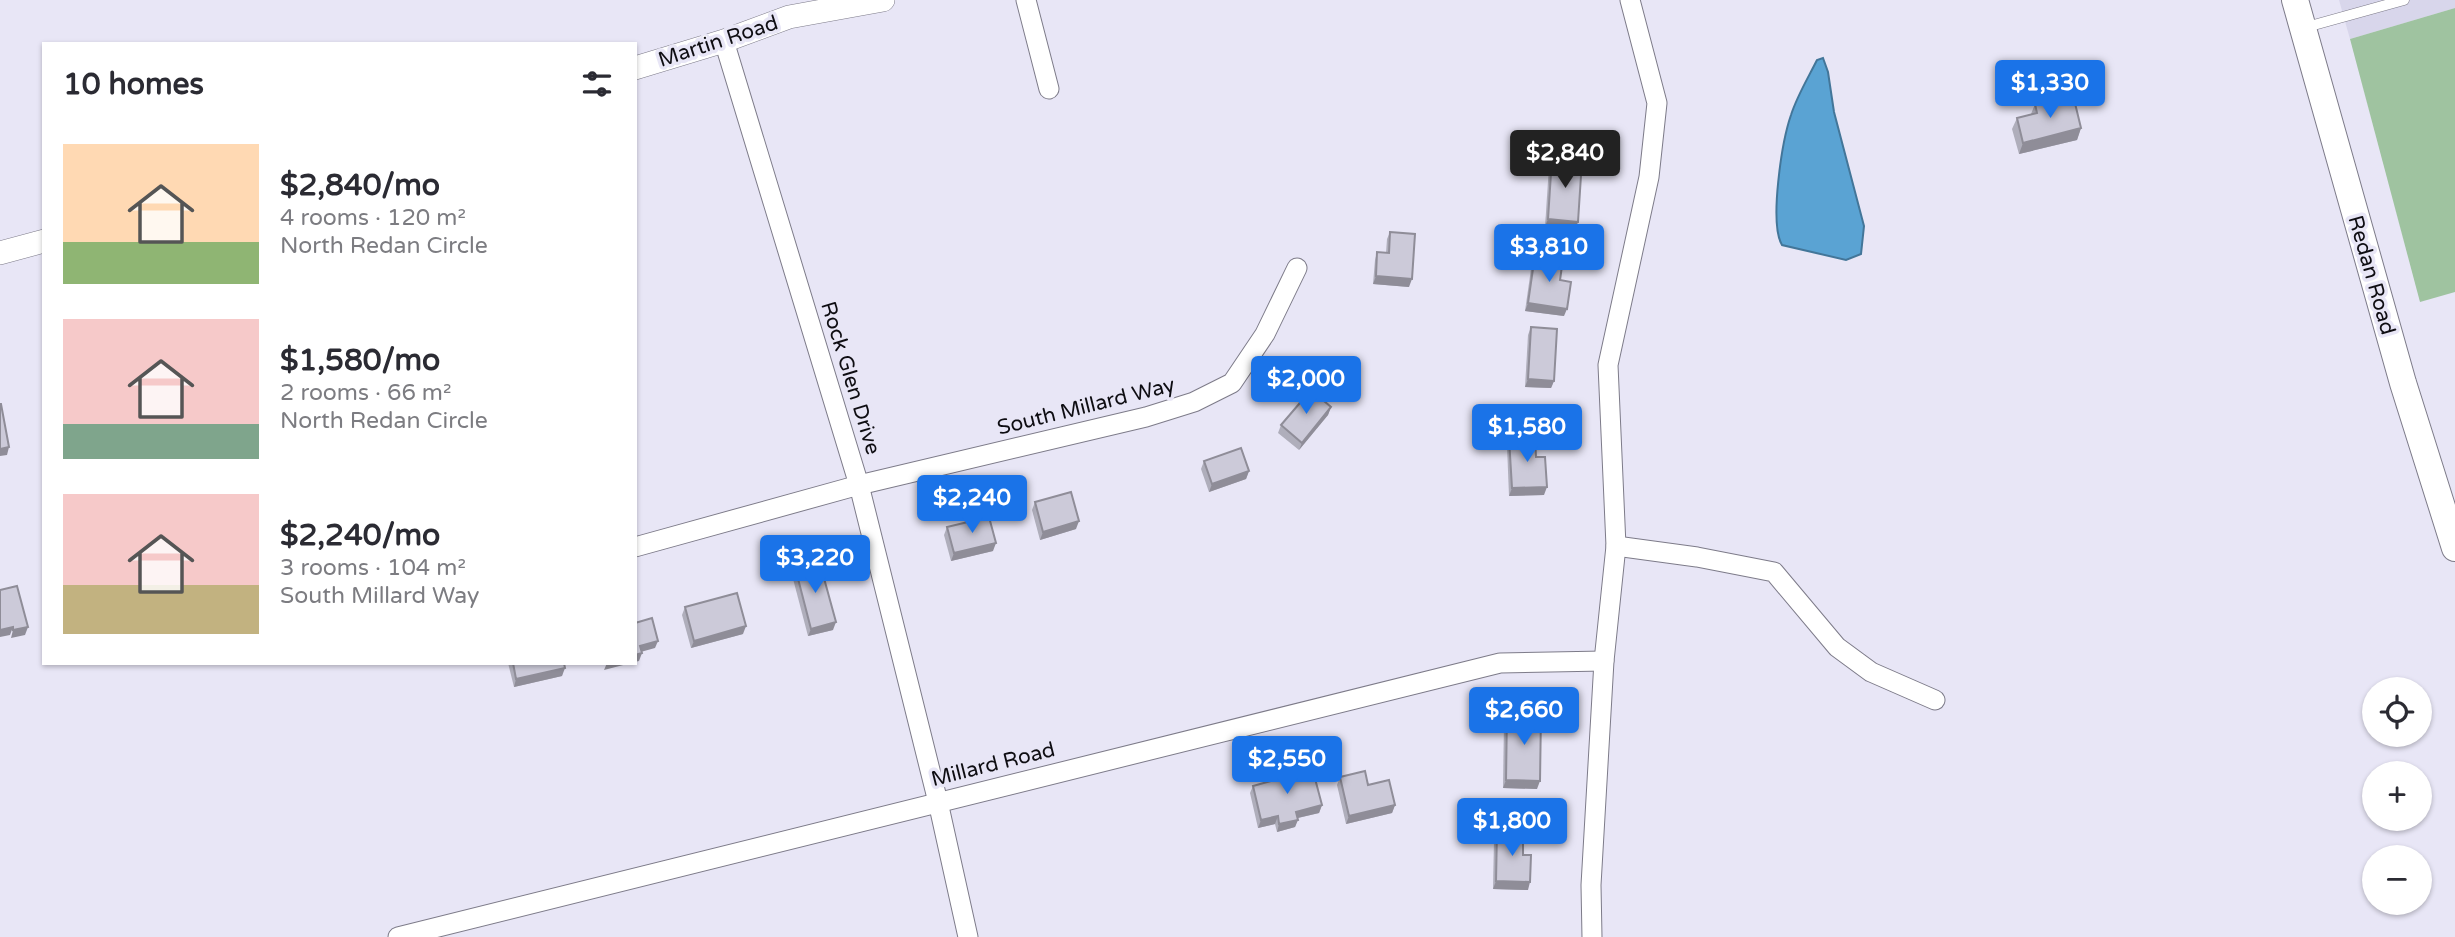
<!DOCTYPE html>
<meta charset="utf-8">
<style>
body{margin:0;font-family:"Varela Round",sans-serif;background:#f2f2f3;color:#2b2b33;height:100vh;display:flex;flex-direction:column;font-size:26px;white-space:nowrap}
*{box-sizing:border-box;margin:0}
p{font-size:23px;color:#7c7c81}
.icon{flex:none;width:38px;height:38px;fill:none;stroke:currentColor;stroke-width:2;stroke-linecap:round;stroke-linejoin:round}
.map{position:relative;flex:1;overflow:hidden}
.drawer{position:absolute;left:42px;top:42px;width:595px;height:623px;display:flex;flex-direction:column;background:#fff;border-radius:0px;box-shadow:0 2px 5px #0004}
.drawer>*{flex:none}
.controls{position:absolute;left:2362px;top:677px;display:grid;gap:14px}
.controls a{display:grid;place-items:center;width:70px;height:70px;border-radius:50%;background:#fff;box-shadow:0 2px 5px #0004;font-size:35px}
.price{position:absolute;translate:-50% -60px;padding:0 16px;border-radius:7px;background:#1a73e8;color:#fff;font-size:23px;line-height:46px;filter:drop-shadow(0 2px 4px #0008)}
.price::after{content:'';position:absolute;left:50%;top:42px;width:21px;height:16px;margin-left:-10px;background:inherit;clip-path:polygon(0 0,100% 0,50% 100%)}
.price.current{background:#222;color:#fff}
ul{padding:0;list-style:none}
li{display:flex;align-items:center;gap:21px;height:175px;padding:0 21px}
li span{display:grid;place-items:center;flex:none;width:196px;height:140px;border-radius:0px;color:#555}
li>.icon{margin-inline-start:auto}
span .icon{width:84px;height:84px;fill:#fffc;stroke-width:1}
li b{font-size:30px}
h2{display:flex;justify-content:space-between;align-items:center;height:84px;padding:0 21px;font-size:30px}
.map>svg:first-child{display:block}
.built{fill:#d8d6eb}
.green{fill:#9fc3a0}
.water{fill:#5aa3d3;stroke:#437699;stroke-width:2}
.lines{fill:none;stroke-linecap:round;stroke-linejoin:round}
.service-casing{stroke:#7d7b89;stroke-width:11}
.minor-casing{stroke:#7d7b89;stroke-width:21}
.tertiary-casing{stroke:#7d7b89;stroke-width:24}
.secondary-casing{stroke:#7d7b89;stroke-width:28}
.service{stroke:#fff;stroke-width:10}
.minor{stroke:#fff;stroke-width:19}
.tertiary{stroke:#fff;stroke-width:23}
.secondary{stroke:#fff;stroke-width:26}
.wall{fill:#afaebb}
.shaded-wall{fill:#8f8d98}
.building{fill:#cccad9;stroke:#8f8d98;stroke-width:2}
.labels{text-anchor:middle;stroke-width:7;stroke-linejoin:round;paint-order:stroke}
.street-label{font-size:21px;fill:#0e0d12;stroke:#e8e6f6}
</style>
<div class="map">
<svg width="2455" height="937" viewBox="0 0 2455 937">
<rect width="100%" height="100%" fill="#e8e6f6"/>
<!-- built -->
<path class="built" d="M2339,0H2455V8L2350,39Z"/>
<!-- green -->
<path class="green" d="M2455,8V292L2420,302L2350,39Z"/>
<!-- water -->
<path class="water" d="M1823,58L1828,72L1834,112L1864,226L1861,254L1846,260L1782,245C1769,223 1782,141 1791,115C1797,96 1808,78 1817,60Z"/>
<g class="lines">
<!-- service casing -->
<g class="service-casing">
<path id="service" d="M2303,28L2404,0"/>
</g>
<!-- minor casing -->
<g class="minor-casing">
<g id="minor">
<path d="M1026,0L1049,89"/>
<path d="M724,41L859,485L938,802L968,937"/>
<path d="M1616,546L1697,557L1774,572L1837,647L1871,672L1935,700"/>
<path d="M635,547L859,485L1146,417L1194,402L1232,383L1265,334L1297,268"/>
<path d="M398,937L1500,663L1604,661"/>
<path d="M1592,937L1591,885L1604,661L1616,546L1608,365L1649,177L1657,103L1630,0"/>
</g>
</g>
<!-- tertiary casing -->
<g class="tertiary-casing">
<g id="tertiary">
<path d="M635,68L724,41L789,17L883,0"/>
<path d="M0,253L44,241"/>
</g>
</g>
<!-- secondary casing -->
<g class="secondary-casing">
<path id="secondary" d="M2295,0L2403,383L2455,548"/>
</g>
<!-- service -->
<use href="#service" class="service"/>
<!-- minor -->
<use href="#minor" class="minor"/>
<!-- tertiary -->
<use href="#tertiary" class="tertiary"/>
<!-- secondary -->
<use href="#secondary" class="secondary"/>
</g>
<!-- wall -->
<g class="wall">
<path d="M2035,104L2081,128L2077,140L2019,154L2012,129L2017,118L2031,114Z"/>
<path d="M1552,158L1578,222L1575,229L1545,227L1549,166Z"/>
<path d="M1390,232L1409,287L1373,284L1375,260L1377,252L1386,253L1387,239Z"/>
<path d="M1535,255L1560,280L1564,316L1525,311L1532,262Z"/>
<path d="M1531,327L1554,381L1551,388L1525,387L1528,335Z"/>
<path d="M1331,407L1328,415L1299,450L1278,433L1281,425Z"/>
<path d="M1509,438L1536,457L1544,495L1509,496L1507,446Z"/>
<path d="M1204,461L1249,471L1246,479L1209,492L1201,469Z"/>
<path d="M1035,502L1076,529L1040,540L1032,510Z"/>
<path d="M947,527L993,551L951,561L944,535Z"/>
<path d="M795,567L833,630L808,636L792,575Z"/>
<path d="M685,607L743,634L691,648L682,615Z"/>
<path d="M508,663H564L562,676L514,687Z"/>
<path d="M1507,713L1537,789L1503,788L1504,721Z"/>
<path d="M1270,775H1297L1322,805L1319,813L1298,818L1295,827L1277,832L1275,824L1258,828L1250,793L1253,786L1267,782Z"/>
<path d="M1340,777L1368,785L1395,805L1392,813L1346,824L1337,785Z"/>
<path d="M1497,831L1523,855L1528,890L1493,889L1494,839Z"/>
</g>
<!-- shaded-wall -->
<g class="shaded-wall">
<path d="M2081,128L2077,140L2019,154L2023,143Z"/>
<path d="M1548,219L1578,222L1575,229L1545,227Z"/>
<path d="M1376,276L1412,279L1409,287L1373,284Z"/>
<path d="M1528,303L1567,309L1564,316L1525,311Z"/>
<path d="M1528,379L1554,381L1551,388L1525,387Z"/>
<path d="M1331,407L1328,415L1299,450L1302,443Z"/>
<path d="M9,447L7,455L0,456V449Z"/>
<path d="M1249,471L1246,479L1209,492L1212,484Z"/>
<path d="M1547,487L1544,495L1509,496L1512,488Z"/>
<path d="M1079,521L1076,529L1040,540L1043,532Z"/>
<path d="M996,543L993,551L951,561L954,553Z"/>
<path d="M836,622L833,630L808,636L811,629Z"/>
<path d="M746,626L743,634L691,648L694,641Z"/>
<path d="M13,627L10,635L0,637V630Z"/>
<path d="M28,627L25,635L11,638L13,630Z"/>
<path d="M658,641L655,648L637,653L640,646Z"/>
<path d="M642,653L639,661L635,662V655Z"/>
<path d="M607,663H631L604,670Z"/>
<path d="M565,668L562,676L514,687L516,679Z"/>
<path d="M1506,780L1540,781L1537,789L1503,788Z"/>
<path d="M1322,805L1319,813L1293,819L1296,812Z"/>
<path d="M1395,805L1392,813L1346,824L1349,816Z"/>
<path d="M1278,816L1275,824L1258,828L1261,820Z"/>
<path d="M1298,820L1295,827L1277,832L1279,824Z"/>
<path d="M1496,881L1530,882L1528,890L1493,889Z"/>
</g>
<!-- building -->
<g class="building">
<path d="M2073,95L2081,128L2023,143L2017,118L2037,113L2035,104Z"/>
<path d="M1552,158L1582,160L1578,222L1548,219Z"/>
<path d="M1390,232L1415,234L1412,279L1376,276L1377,252L1389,253Z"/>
<path d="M1535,255L1563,259L1560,280L1571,282L1567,309L1528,303Z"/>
<path d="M1531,327L1557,329L1554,381L1528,379Z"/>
<path d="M1311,390L1331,407L1302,443L1281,425Z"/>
<path d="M0,404H1L9,447L0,449Z"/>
<path d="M1535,437L1536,457H1545L1547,487L1512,488L1509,438Z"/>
<path d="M1241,448L1249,471L1212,484L1204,461Z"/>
<path d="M1071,492L1079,521L1043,532L1035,502Z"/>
<path d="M989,517L996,543L954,553L947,527Z"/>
<path d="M819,560L836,622L811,629L795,567Z"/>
<path d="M17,586L28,627L13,630V627L0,630V590Z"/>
<path d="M737,593L746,626L694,641L685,607Z"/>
<path d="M652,618L658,641L640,646L642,653L635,655V623Z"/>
<path d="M513,663H564L565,668L516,679Z"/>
<path d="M1507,713L1541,714L1540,781L1506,780Z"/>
<path d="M1295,769L1297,775L1313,771L1322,805L1296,812L1298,820L1279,824L1278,816L1261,820L1253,786L1271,781L1270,775Z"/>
<path d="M1365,771L1368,785L1389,780L1395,805L1349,816L1340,777Z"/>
<path d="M1497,831L1523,832V855H1531L1530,882L1496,881Z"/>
</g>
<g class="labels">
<!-- street labels -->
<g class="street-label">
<text transform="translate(718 41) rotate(-18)" y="7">Martin Road</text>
<text transform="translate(2372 275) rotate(74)" y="7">Redan Road</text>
<text transform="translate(851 378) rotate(73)" y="7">Rock Glen Drive</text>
<text transform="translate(1086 406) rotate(-14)" y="7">South Millard Way</text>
<text transform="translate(993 764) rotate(-14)" y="7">Millard Road</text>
</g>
</g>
</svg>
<div class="controls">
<a><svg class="icon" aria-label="locate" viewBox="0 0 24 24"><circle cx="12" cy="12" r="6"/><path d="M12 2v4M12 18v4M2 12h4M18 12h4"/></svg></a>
<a>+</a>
<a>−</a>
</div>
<b class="price" style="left:2050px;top:120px">$1,330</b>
<b class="price current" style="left:1565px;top:190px">$2,840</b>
<b class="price" style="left:1549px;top:284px">$3,810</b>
<b class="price" style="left:1306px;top:416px">$2,000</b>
<b class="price" style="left:1527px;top:464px">$1,580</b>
<b class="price" style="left:972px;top:535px">$2,240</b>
<b class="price" style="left:815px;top:595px">$3,220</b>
<b class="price" style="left:1524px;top:747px">$2,660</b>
<b class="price" style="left:1287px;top:796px">$2,550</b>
<b class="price" style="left:1512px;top:858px">$1,800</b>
<section class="drawer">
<h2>10 homes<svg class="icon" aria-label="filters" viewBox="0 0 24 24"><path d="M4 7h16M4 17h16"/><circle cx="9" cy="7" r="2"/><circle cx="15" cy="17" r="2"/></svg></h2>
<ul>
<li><span style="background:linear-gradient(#ffd9b3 70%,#8fb573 0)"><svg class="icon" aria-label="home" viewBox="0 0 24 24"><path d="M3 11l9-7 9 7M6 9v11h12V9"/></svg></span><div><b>$2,840/mo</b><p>4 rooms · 120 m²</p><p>North Redan Circle</p></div></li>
<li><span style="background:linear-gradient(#f6c9c9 75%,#7fa58c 0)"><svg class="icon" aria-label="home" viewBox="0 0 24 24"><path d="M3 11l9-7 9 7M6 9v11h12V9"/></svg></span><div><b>$1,580/mo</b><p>2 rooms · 66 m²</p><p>North Redan Circle</p></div></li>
<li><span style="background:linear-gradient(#f6c9c9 65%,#c2b280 0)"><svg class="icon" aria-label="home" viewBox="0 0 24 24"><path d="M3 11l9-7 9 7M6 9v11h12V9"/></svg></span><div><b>$2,240/mo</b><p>3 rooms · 104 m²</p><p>South Millard Way</p></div></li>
</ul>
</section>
</div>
